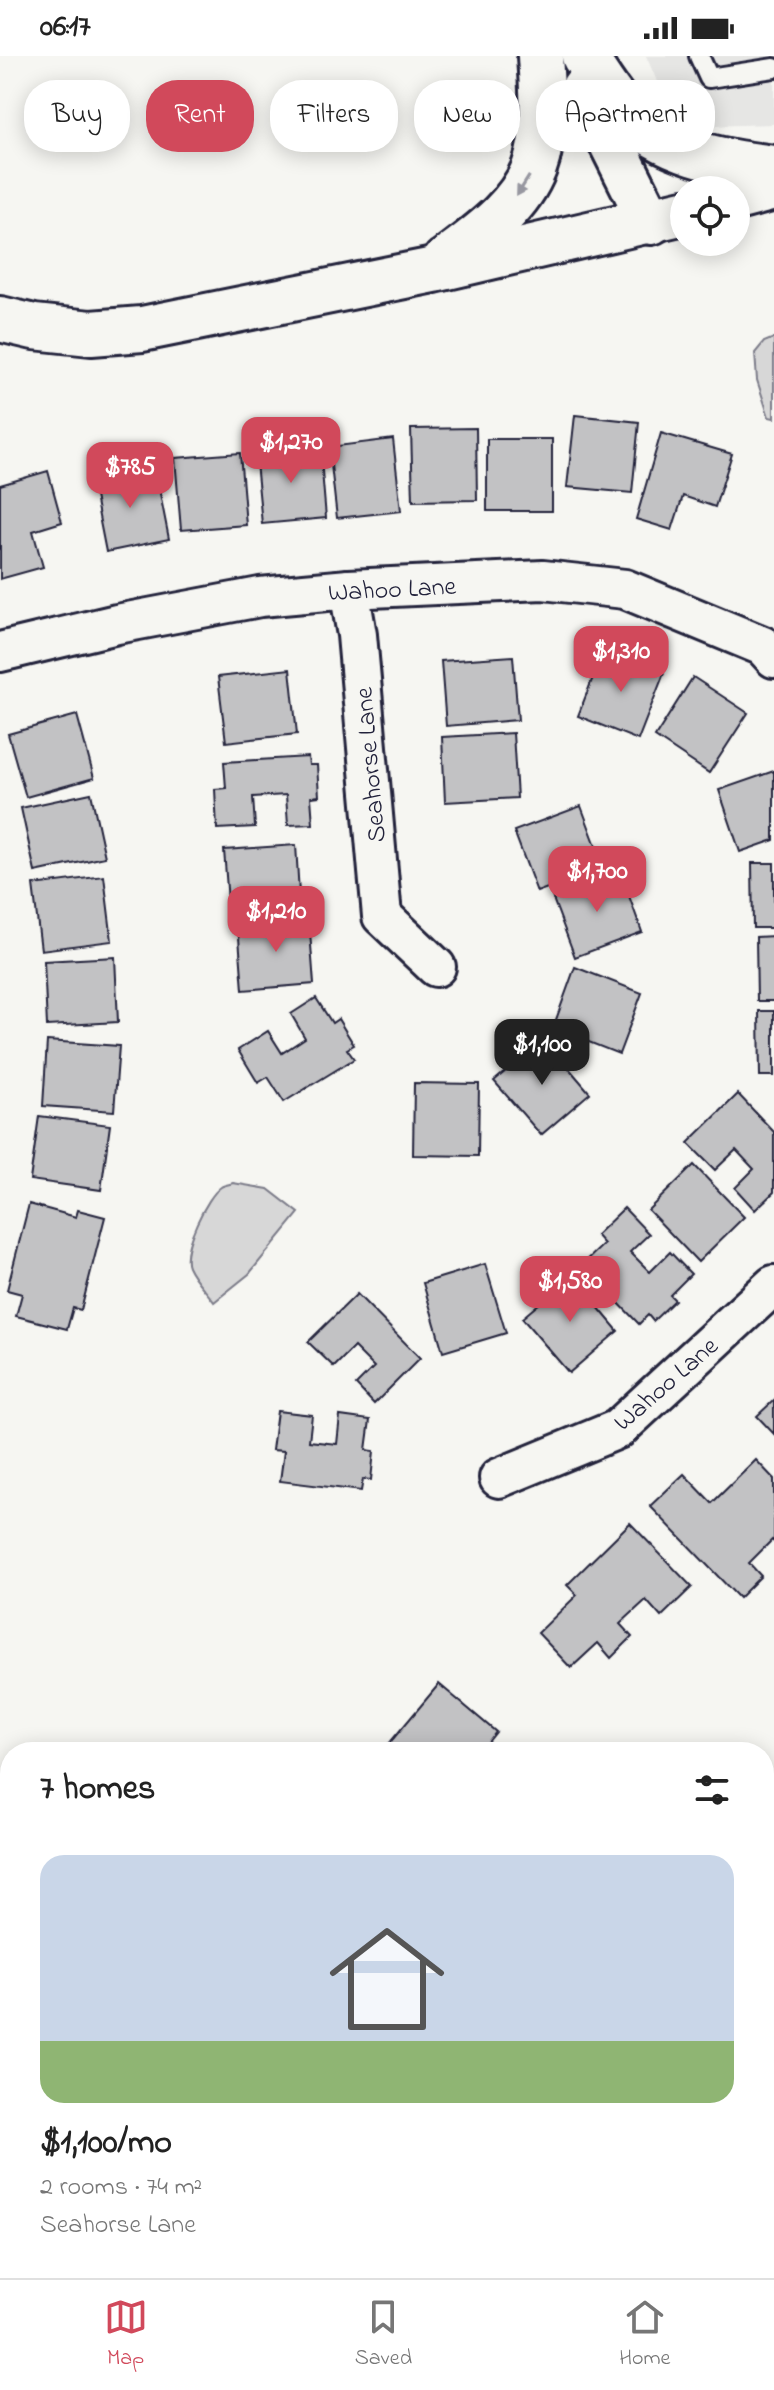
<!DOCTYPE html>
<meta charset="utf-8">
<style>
body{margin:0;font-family:"Indie Flower",sans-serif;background:#f6f6f6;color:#222;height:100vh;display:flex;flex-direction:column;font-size:30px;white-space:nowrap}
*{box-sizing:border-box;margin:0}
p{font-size:26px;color:#767676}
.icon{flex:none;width:44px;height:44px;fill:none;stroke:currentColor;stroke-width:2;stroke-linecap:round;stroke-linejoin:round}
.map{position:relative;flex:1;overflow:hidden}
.details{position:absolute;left:0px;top:1686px;width:774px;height:536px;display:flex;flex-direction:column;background:#fff;border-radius:32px 32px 0 0;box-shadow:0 4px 20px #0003}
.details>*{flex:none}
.hud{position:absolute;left:24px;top:24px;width:726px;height:72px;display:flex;gap:16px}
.fabs{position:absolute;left:670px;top:120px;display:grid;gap:16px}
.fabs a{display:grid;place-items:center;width:80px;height:80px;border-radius:50%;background:#fff;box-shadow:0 4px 20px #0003;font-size:40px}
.price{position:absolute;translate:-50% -68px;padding:0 18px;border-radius:16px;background:#d1495b;color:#fff;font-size:26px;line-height:52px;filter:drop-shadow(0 2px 4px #0008)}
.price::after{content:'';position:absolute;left:50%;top:48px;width:24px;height:18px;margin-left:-12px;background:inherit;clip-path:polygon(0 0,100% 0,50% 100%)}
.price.current{background:#222;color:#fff}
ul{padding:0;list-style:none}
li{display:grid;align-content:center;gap:16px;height:424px;padding:0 40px}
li+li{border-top:2px solid #e0e0e0}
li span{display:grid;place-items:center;height:248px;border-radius:24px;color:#555}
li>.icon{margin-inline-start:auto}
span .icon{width:144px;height:144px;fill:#fffc;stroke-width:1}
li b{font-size:34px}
h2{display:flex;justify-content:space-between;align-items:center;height:96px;padding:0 40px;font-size:34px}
.chip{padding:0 28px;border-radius:32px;background:#fff;box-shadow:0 4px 20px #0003;font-size:28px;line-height:72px}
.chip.current{background:#d1495b;color:#fff}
.status{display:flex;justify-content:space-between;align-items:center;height:56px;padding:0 40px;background:#fff;direction:ltr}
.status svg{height:22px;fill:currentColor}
.tabs{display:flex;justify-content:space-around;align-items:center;height:112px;border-top:2px solid #e0e0e0;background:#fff;font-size:22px;color:#767676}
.tabs a{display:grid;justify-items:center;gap:4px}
.tabs .current{color:#d1495b}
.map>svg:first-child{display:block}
.built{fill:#e6e6e4}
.green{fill:#d7d7d7;stroke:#7c7c89;stroke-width:2}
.water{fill:#adadb3;stroke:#757583;stroke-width:2}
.building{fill:#c2c2c4;stroke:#22223b;stroke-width:2}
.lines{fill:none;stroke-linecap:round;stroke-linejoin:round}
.lane-casing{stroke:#22223b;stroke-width:24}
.street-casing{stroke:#22223b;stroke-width:44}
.secondary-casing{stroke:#22223b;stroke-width:50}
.path{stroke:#22223b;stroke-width:5;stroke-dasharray:6 6;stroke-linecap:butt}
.lane{stroke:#f6f6f2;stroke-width:18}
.street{stroke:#f6f6f2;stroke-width:38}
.secondary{stroke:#f6f6f2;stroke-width:44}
.oneway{fill:#9797a0}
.labels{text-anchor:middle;stroke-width:7;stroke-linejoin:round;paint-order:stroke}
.street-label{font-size:26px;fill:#22223b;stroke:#f6f6f2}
</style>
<div class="status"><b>06:17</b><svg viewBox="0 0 49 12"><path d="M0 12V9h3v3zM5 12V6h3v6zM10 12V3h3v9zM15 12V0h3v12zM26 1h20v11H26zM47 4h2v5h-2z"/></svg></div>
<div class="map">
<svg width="774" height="2222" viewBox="0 0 774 2222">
<rect width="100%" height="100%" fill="#f6f6f2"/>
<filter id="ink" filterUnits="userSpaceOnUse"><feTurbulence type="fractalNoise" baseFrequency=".0125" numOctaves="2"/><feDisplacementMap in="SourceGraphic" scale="16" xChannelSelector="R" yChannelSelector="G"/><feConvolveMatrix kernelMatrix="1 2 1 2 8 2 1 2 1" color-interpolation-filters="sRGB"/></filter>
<g filter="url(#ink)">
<!-- built -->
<path class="built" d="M646,0H774V68L677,71Z"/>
<!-- green -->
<g class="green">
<path d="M774,282V362L769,361L757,324L755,297L764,286Z"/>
<path d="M233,1127L268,1133L299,1157L249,1218L214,1246C206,1235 193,1222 188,1210C181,1194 207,1140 221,1131C223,1129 231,1128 233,1127Z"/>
</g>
<!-- water -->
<path class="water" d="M774,1886V2222H274L343,2212H764V1895Z"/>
<!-- building -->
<g class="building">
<path d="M575,359L639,366L632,437L567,431Z"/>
<path d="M476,372L477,444L413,445L411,373Z"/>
<path d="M661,377L732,398L715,451L683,440L672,474L636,463Z"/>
<path d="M393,383L401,455L337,462L329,391Z"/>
<rect x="487" y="383" width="65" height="72"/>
<path d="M320,391L326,462L262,468L255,396Z"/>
<path d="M240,397L246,469L181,474L175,402Z"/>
<path d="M155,412L169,483L106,496L92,425Z"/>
<path d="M48,415L62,466L33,475L43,511L0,523V429Z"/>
<path d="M604,593L664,617L638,684L578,660Z"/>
<path d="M513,600L518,664L446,670L441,605Z"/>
<path d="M290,613L297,678L226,686L218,621Z"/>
<path d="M693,621L748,657L709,717L655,681Z"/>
<path d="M77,659L94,722L26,741L8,678Z"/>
<path d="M513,677L517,742L445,746L442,681Z"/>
<path d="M308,701L309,709H317L319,740L311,741L313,768L288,769L286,739L253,741L255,771L217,773L215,733L226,732L224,706Z"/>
<path d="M774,715V784L740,796L719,734Z"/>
<path d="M91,737L105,801L35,816L21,752Z"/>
<path d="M581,750L604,811L537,836L514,775Z"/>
<path d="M296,789L300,854L229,859L224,794Z"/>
<path d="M752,807H774V872H753Z"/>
<path d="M620,815L642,876L575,901L552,840Z"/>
<path d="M104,820L112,885L41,894L33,829Z"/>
<path d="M309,863L314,928L243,934L238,868Z"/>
<path d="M774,880V945H757L756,881Z"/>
<path d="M115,901L118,966L47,970L44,905Z"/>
<path d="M575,911L642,937L619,998L553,972Z"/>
<path d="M316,942L332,967L338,963L354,989L347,993L354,1003L284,1046L268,1021L258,1027L238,994L268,975L282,997L305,982L291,958Z"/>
<path d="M759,955H774V1020H760Z"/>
<path d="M544,983L590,1037L541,1079L494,1025Z"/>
<path d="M47,985L119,990L114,1055L43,1050Z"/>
<path d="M414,1027L479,1028L478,1100L413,1099Z"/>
<path d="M738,1038L774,1076V1136L755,1154L735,1132L754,1113L736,1094L715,1114L688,1087Z"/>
<path d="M39,1060L110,1069L101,1134L30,1124Z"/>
<path d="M694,1109L744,1161L698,1206L648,1154Z"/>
<path d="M29,1148L76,1161L78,1154L105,1161L81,1254L73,1252L67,1273L16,1260L22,1238L7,1234Z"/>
<path d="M624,1152L649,1178L630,1196L650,1216L670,1196L691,1218L670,1239L675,1244L653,1265L648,1259L639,1268L582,1209L604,1188L596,1179Z"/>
<path d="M485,1208L506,1277L443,1296L423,1227Z"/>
<path d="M572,1220L618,1275L569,1317L522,1262Z"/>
<path d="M357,1238L420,1302L374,1348L356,1329L374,1311L354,1291L334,1311L308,1286Z"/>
<path d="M774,1344V1378L757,1360Z"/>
<path d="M277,1355L312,1359L309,1385L337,1388L340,1360L370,1364L366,1394L374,1395L371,1424L363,1423L361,1435L280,1425L284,1395L272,1394Z"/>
<path d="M756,1404L774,1423V1486L772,1484L749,1507L761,1520L739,1542L650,1450L684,1418L712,1447Z"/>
<path d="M630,1467L692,1531L661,1561L646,1544L620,1568L632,1581L611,1602L598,1587L571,1612L538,1577L577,1539L567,1529Z"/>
<path d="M439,1628L496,1676L480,1696H382Z"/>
<path d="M0,1808H4L2,1936H0Z"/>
</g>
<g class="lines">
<!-- lane casing -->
<g class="lane-casing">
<path id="lane" d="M699,0L709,22L774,12"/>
</g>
<!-- street casing -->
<g class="street-casing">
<g id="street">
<path d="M349,533L357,579L382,860L436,911"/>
<path d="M0,596L117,568L260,541L349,533L543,524L625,533L763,590L774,602"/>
<path d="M499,1422L618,1373L774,1229"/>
</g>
</g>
<!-- secondary casing -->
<g class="secondary-casing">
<g id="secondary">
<path d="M584,0C596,18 609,40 624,56C664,96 721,106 774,112"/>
<path d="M584,32L651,166"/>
<path d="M736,142L774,132"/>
<path d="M445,205C478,180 519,152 534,112C547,77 542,35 540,0"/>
<path d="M0,263L34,271L91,277L142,273L434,214L684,156"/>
<path d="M764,1765L774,1756"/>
<path d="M0,2189L10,2188"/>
</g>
</g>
<!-- path -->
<g class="path">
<path d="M764,1953L774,1944"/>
<path d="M104,2214L105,2222"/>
<path d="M584,2222L594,2212"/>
</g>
<!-- lane -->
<use href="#lane" class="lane"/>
<!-- street -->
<use href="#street" class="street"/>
<!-- secondary -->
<use href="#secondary" class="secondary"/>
</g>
<!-- one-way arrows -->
<defs><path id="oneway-solid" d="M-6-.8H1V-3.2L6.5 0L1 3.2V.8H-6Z" transform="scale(2)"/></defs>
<use class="oneway" href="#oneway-solid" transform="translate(523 130) rotate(122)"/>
</g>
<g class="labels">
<!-- street labels -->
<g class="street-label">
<text transform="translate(392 532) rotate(-3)" y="9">Wahoo Lane</text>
<text transform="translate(369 709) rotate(-95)" y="9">Seahorse Lane</text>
<text transform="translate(665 1327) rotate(-41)" y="9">Wahoo Lane</text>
</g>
</g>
</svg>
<div class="fabs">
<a><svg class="icon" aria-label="locate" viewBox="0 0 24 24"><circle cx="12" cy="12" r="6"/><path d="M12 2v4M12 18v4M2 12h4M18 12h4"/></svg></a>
</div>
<b class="price" style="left:291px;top:429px">$1,270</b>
<b class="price" style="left:130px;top:454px">$785</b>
<b class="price" style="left:621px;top:638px">$1,310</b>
<b class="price" style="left:597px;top:858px">$1,700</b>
<b class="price" style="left:276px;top:898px">$1,210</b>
<b class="price current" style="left:542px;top:1031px">$1,100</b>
<b class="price" style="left:570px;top:1268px">$1,580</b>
<div class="hud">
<a class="chip">Buy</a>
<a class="chip current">Rent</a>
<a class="chip">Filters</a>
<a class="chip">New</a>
<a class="chip">Apartment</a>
</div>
<section class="details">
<h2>7 homes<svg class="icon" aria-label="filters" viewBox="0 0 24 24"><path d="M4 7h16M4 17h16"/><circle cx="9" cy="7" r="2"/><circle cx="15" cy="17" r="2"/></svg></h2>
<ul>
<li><span style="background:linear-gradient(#c9d6e8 75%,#8fb573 0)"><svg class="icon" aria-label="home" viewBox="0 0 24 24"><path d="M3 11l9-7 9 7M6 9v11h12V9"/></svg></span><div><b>$1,100/mo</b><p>2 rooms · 74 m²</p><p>Seahorse Lane</p></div></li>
</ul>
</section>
</div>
<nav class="tabs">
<a class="current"><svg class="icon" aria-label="map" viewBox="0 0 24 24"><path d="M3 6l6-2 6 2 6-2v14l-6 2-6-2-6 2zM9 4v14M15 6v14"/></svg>Map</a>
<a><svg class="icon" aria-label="saved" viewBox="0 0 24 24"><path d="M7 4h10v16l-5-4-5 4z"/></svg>Saved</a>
<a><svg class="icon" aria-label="home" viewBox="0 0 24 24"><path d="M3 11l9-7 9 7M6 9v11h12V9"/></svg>Home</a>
</nav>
